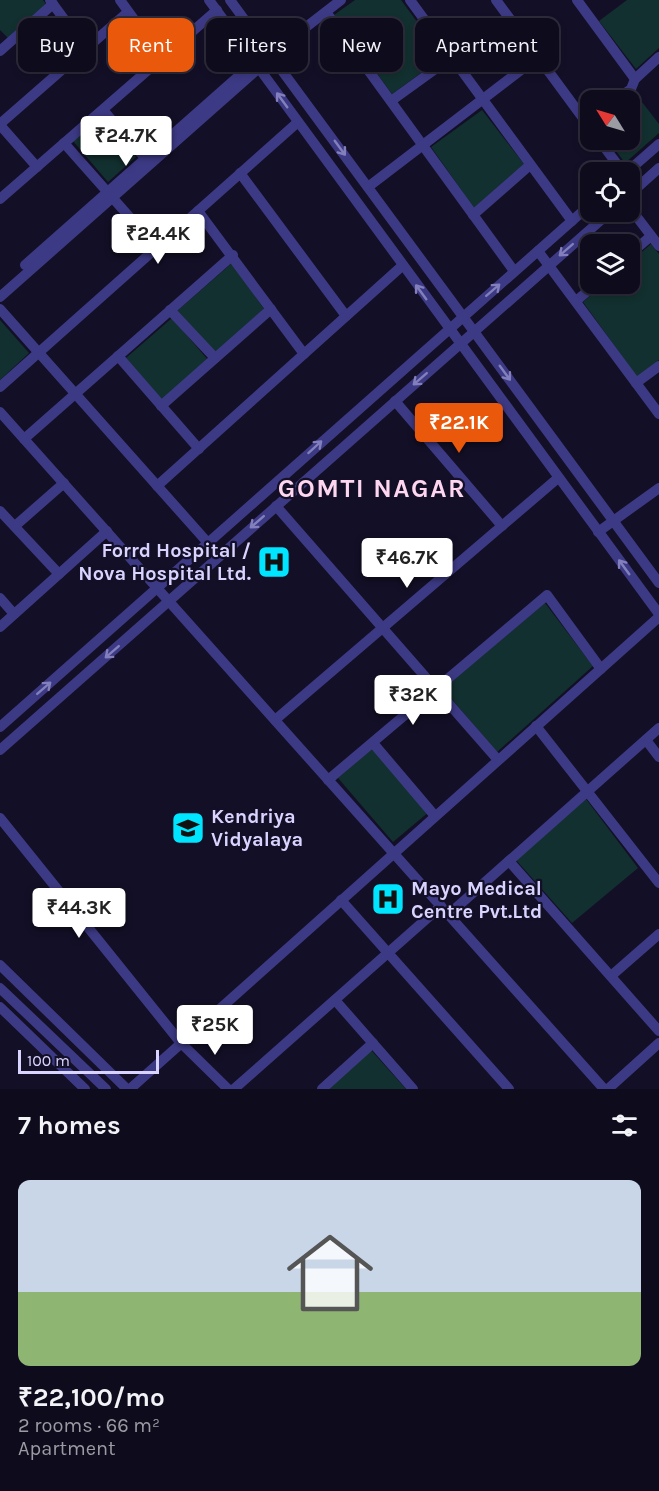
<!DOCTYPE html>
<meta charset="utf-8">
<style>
body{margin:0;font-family:Karla,sans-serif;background:#1c1929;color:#f1f3f6;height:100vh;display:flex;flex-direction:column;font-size:22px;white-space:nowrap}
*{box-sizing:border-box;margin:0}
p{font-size:20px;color:#9b9ba3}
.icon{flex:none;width:33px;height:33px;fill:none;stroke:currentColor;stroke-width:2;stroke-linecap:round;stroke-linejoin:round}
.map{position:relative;height:1089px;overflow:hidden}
.side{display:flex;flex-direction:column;background:#0e0b1c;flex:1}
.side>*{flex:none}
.hud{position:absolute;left:18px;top:18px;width:624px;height:54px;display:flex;gap:12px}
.needle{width:39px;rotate:307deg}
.controls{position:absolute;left:580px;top:90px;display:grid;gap:12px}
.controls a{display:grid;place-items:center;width:60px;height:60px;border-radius:12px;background:#0e0b1c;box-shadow:0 3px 9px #0003,0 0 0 2px #2e2b3b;font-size:30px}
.scale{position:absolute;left:18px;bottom:15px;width:141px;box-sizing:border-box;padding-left:6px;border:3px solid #d9d4ff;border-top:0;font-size:16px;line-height:21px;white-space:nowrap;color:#d9d4ff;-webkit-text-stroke:4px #130f26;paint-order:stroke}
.price{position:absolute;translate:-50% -51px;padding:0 14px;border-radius:6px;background:#fff;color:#222;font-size:20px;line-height:39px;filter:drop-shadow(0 2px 3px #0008)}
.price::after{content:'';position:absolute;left:50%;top:36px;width:18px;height:14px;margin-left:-9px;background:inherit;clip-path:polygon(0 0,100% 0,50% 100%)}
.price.active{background:#ea580c;color:#fff}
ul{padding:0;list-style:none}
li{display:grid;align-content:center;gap:12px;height:318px;padding:0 18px}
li+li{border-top:2px solid #2e2b3b}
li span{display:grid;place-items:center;height:186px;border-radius:12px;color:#555}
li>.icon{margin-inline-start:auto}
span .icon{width:108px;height:108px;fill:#fffc;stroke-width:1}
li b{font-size:26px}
h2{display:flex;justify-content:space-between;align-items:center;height:72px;padding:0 18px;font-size:26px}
.pill{padding:0 21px;border-radius:12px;background:#0e0b1c;box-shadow:0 3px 9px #0003,0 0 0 2px #2e2b3b;font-size:21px;line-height:54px}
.pill.active{background:#ea580c;color:#fff}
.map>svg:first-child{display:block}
.green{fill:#12302f}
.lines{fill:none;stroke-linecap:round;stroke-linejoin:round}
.minor{stroke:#3d3a85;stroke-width:10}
.oneway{stroke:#837fbc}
.labels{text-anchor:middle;stroke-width:4.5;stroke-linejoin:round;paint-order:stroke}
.poi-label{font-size:20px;font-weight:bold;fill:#d9d4ff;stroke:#130f26;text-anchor:start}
.district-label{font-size:26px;font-weight:bold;letter-spacing:1.5px;fill:#ffd6f0;stroke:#130f26}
</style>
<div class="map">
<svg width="659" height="1089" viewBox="0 0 659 1089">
<rect width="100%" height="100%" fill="#130f26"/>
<!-- green -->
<g class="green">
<path d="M0,0H43L46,4L8,38L0,30Z"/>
<path d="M355,0H401L443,57L392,94L334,15Z"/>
<path d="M627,0H659V48L636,69L599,21Z"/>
<path d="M635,93L659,124V133L625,163L608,140H630V100H623Z"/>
<path d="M482,110L524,164L474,208L431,147Z"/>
<path d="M101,116L136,157L108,182L73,141Z"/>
<path d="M651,244L659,254V360L637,377L583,302L604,284H630V262Z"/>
<path d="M232,263L264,309L215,352L177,311Z"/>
<path d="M172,318L208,360L162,400L126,358Z"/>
<path d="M0,320L29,353L0,380Z"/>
<path d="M545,603L593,666L497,752L443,689Z"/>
<path d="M374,747L430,811L393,842L338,778Z"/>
<path d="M586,799L638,868L572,923L516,860Z"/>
<path d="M370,1049L406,1089H327Z"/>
</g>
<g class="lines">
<!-- minor -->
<g class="minor">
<path d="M50,0L86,49"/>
<path d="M120,0L162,58"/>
<path d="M209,0L659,614"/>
<path d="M230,0L659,583"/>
<path d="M410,0L572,221"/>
<path d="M496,0L591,129"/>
<path d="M577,0L635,79"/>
<path d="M326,12L514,271"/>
<path d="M0,51L53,4"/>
<path d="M615,100L631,89L635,79L659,57"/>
<path d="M391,101L452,57"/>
<path d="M103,110L145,158"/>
<path d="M0,124L128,12"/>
<path d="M0,125L37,167"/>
<path d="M599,140L623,172"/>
<path d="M64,143L157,248"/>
<path d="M627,172L659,144"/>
<path d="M240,173L346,316"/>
<path d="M368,187L538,57"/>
<path d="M630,194L659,168"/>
<path d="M0,199L217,10"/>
<path d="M630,208L659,246"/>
<path d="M198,211L304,354"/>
<path d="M473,215L530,165"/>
<path d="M538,251L659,414"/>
<path d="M630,254L651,236"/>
<path d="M25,265L258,59"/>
<path d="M0,297L259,68L270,55L341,0"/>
<path d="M576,301L596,284"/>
<path d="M0,309L208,543"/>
<path d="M170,310L215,358"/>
<path d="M118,356L199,449"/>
<path d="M636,383L659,366"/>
<path d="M0,387L298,122"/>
<path d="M395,401L502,526"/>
<path d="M161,406L271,309"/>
<path d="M0,412L604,1089"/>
<path d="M24,439L233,255"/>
<path d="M157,486L402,266"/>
<path d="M276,506L498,760"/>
<path d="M0,511L59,574"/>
<path d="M15,526L64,483"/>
<path d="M598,532L659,488"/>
<path d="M0,598L14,614"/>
<path d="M0,627L107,531"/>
<path d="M275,720L558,478"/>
<path d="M536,726L659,883"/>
<path d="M0,727L591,204"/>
<path d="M646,740L659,757"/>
<path d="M373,743L435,816"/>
<path d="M0,750L610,212"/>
<path d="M328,780L547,595L601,669"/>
<path d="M0,818L181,1043L228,1089"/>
<path d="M509,861L659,1031"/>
<path d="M341,900L509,1089"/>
<path d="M448,915L659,728"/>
<path d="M0,965L127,1089"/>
<path d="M611,976L659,934"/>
<path d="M0,988L106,1089"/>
<path d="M335,1000L413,1089"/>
<path d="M0,1007L85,1089"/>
<path d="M130,1089L659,617"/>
<path d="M234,1089L441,906"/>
<path d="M322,1089L373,1043"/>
<path d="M608,1089L659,1043"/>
</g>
</g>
<!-- one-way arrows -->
<defs><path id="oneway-shaft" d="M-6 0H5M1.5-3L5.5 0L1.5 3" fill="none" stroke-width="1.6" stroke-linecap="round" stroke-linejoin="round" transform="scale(1.5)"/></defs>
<g class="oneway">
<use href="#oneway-shaft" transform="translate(282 100) rotate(-126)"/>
<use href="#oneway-shaft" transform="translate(340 148) rotate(54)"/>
<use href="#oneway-shaft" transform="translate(566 250) rotate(139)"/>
<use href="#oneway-shaft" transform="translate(493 290) rotate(-41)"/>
<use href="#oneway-shaft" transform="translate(421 292) rotate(-126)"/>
<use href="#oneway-shaft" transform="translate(505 373) rotate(54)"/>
<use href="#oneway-shaft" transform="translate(420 379) rotate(139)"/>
<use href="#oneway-shaft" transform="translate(315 447) rotate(-42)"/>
<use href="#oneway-shaft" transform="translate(257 522) rotate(139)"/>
<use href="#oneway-shaft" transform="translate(624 567) rotate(-126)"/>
<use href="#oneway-shaft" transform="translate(112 652) rotate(139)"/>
<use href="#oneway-shaft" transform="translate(44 688) rotate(-41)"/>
</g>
<!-- icons -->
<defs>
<g id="hospital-square" transform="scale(1.725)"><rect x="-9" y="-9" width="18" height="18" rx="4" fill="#00e5ff" stroke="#130f26"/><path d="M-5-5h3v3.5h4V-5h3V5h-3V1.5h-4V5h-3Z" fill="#111"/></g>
<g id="school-square" transform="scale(1.725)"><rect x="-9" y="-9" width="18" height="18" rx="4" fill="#00e5ff" stroke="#130f26"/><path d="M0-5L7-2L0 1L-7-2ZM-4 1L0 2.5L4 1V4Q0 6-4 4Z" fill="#111"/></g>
</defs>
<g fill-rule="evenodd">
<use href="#hospital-square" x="274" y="562"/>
<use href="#school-square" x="188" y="828"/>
<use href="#hospital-square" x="388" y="899"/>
</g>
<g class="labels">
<!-- poi labels -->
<g class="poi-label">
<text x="251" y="557" text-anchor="end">Forrd Hospital /<tspan x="251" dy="23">Nova Hospital Ltd.</tspan></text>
<text x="211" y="823">Kendriya<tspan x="211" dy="23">Vidyalaya</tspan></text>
<text x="411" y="895">Mayo Medical<tspan x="411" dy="23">Centre Pvt.Ltd</tspan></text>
</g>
<!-- district labels -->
<g class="district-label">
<text x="372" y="497">GOMTI NAGAR</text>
</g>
</g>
</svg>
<div class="controls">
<a><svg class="needle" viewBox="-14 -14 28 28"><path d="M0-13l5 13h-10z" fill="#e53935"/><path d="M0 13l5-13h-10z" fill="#9b9ba3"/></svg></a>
<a><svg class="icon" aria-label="locate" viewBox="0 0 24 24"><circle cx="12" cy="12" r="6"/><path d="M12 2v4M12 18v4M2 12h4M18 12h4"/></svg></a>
<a><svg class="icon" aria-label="layers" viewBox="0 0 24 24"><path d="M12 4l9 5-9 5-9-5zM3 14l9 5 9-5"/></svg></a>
</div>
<div class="scale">100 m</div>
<b class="price" style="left:126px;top:167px">₹24.7K</b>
<b class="price" style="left:158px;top:265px">₹24.4K</b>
<b class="price active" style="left:459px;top:454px">₹22.1K</b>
<b class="price" style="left:407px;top:589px">₹46.7K</b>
<b class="price" style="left:413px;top:726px">₹32K</b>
<b class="price" style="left:79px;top:939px">₹44.3K</b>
<b class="price" style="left:215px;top:1056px">₹25K</b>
<div class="hud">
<a class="pill">Buy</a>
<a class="pill active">Rent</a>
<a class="pill">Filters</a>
<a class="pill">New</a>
<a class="pill">Apartment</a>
</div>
</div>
<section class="side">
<h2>7 homes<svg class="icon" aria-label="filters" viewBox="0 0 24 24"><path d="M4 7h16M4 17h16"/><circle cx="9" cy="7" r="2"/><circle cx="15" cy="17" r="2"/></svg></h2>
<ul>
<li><span style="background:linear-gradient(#c9d6e8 60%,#8fb573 0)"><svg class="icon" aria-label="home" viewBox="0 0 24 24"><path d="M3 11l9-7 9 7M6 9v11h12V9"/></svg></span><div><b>₹22,100/mo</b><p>2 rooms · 66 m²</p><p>Apartment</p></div></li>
</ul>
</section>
